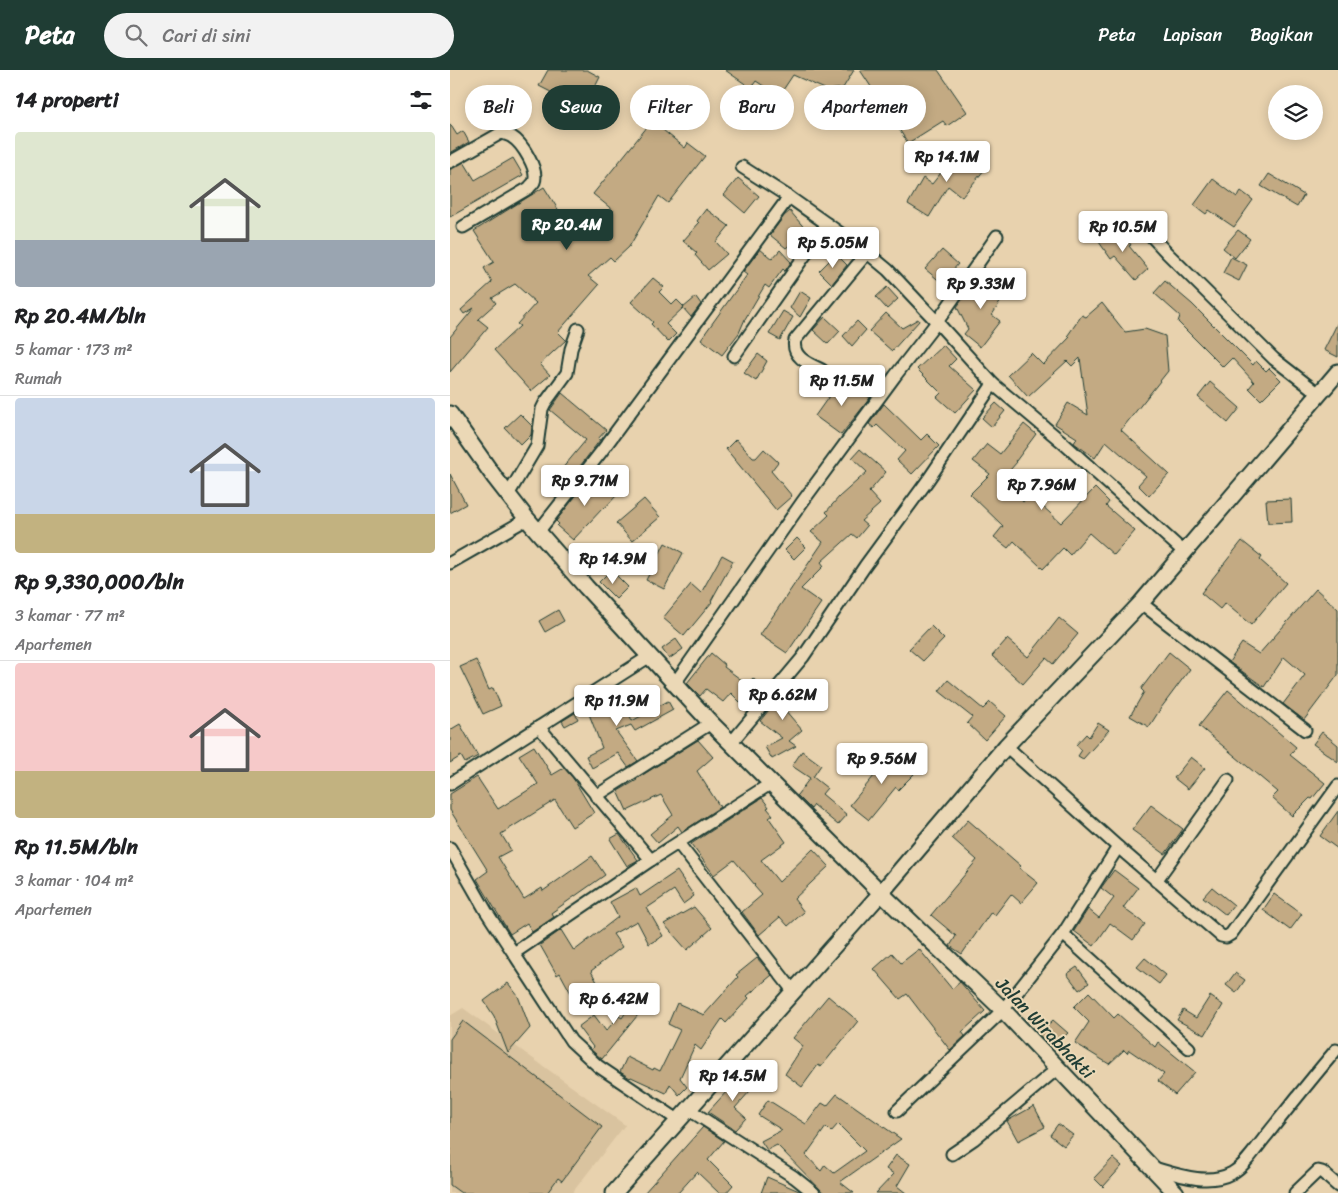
<!DOCTYPE html>
<html lang="id">
<meta charset="utf-8">
<style>
body{margin:0;font-family:Sriracha,sans-serif;background:#f2f2f2;color:#202124;height:100vh;display:flex;flex-direction:column;font-size:19px;white-space:nowrap}
*{box-sizing:border-box;margin:0}
p{font-size:16px;color:#757577}
.icon{flex:none;width:28px;height:28px;fill:none;stroke:currentColor;stroke-width:2;stroke-linecap:round;stroke-linejoin:round}
.map{position:relative;flex:1;overflow:hidden}
.drawer{display:flex;flex-direction:column;background:#fff;width:450px}
.drawer>*{flex:none}
.guide{position:absolute;left:15px;top:15px;width:475px;height:45px;display:flex;gap:10px}
.buttons{position:absolute;left:818px;top:15px;display:grid;gap:10px}
.buttons a{display:grid;place-items:center;width:55px;height:55px;border-radius:50%;background:#fff;box-shadow:0 2px 12px #0003;font-size:25px}
.price{position:absolute;translate:-50% -42px;padding:0 11px;border-radius:5px;background:#fff;color:#222;font-size:16px;line-height:32px;filter:drop-shadow(0 1px 2px #0008)}
.price::after{content:'';position:absolute;left:50%;top:30px;width:15px;height:11px;margin-left:-8px;background:inherit;clip-path:polygon(0 0,100% 0,50% 100%)}
.price.current{background:#1f3d34;color:#fff}
ul{padding:0;list-style:none}
li{display:grid;align-content:center;gap:10px;height:265px;padding:0 15px}
li+li{border-top:1px solid #e0e0e0}
li span{display:grid;place-items:center;height:155px;border-radius:5px;color:#555}
li>.icon{margin-inline-start:auto}
span .icon{width:90px;height:90px;fill:#fffc;stroke-width:1}
li b{font-size:21px}
h2{display:flex;justify-content:space-between;align-items:center;height:60px;padding:0 15px;font-size:21px}
.chip{padding:0 18px;border-radius:22px;background:#fff;box-shadow:0 2px 12px #0003;font-size:18px;line-height:45px}
.chip.current{background:#1f3d34;color:#fff}
header{display:flex;align-items:center;gap:30px;box-sizing:border-box;height:70px;padding:0 25px;background:#1f3d34;color:#fff}
header strong{font-size:24px}
nav{display:flex;gap:28px;margin-inline-start:auto;font-size:18px}
.search{width:350px;height:45px;background:#f2f2f2;display:flex;align-items:center;gap:12px;box-sizing:border-box;padding:0 18px;border-radius:28px;color:#757577;font-size:19px}
main{display:flex;flex:1;min-height:0}
.map>svg:first-child{display:block}
.built{fill:#d9c39f}
.building{fill:#c3aa83;stroke:#1f3d34;fill-rule:evenodd}
.lines{fill:none;stroke-linecap:round;stroke-linejoin:round}
.minor-casing{stroke:#1f3d34;stroke-width:15}
.tertiary-casing{stroke:#1f3d34;stroke-width:19}
.minor{stroke:#ebd8b6;stroke-width:11}
.tertiary{stroke:#ebd8b6;stroke-width:15}
.labels{text-anchor:middle;stroke-width:4;stroke-linejoin:round;paint-order:stroke}
.street-label{font-size:18px;fill:#1f3d34;stroke:#ebd8b6}
</style>
<header>
<strong>Peta</strong>
<div class="search"><svg class="icon" aria-label="search" viewBox="0 0 24 24"><circle cx="10" cy="10" r="6"/><path d="M15 15l6 6"/></svg>Cari di sini</div>
<nav><a>Peta</a><a>Lapisan</a><a>Bagikan</a></nav>
</header>
<main>
<section class="drawer">
<h2>14 properti<svg class="icon" aria-label="filters" viewBox="0 0 24 24"><path d="M4 7h16M4 17h16"/><circle cx="9" cy="7" r="2"/><circle cx="15" cy="17" r="2"/></svg></h2>
<ul>
<li><span style="background:linear-gradient(#dfe7d0 70%,#9aa5b1 0)"><svg class="icon" aria-label="home" viewBox="0 0 24 24"><path d="M3 11l9-7 9 7M6 9v11h12V9"/></svg></span><div><b>Rp 20.4M/bln</b><p>5 kamar · 173 m²</p><p>Rumah</p></div></li>
<li><span style="background:linear-gradient(#c9d6e8 75%,#c2b280 0)"><svg class="icon" aria-label="home" viewBox="0 0 24 24"><path d="M3 11l9-7 9 7M6 9v11h12V9"/></svg></span><div><b>Rp 9,330,000/bln</b><p>3 kamar · 77 m²</p><p>Apartemen</p></div></li>
<li><span style="background:linear-gradient(#f6c9c9 70%,#c2b280 0)"><svg class="icon" aria-label="home" viewBox="0 0 24 24"><path d="M3 11l9-7 9 7M6 9v11h12V9"/></svg></span><div><b>Rp 11.5M/bln</b><p>3 kamar · 104 m²</p><p>Apartemen</p></div></li>
</ul>
</section>
<div class="map">
<svg width="888" height="1123" viewBox="0 0 888 1123">
<rect width="100%" height="100%" fill="#e8d2ae"/>
<filter id="ink" filterUnits="userSpaceOnUse"><feTurbulence type="fractalNoise" baseFrequency=".02" numOctaves="2"/><feDisplacementMap in="SourceGraphic" scale="10" xChannelSelector="R" yChannelSelector="G"/><feConvolveMatrix kernelMatrix="1 2 1 2 8 2 1 2 1" color-interpolation-filters="sRGB"/></filter>
<g filter="url(#ink)">
<!-- built -->
<path class="built" d="M13,938L175,1055L122,1123H0V946Z"/>
<!-- building -->
<g class="building">
<path d="M98,0H137L150,7L134,39L89,16Z"/>
<path d="M275,0H404L393,18L377,20L343,5L329,26L306,11L301,18Z"/>
<path d="M410,0H488L517,42L497,56L493,51L458,73Z"/>
<path d="M202,51L235,78L238,73L255,86L218,133L209,126L179,177L164,191L160,187L138,206L149,215L108,262L116,270L90,294L100,305L81,321L44,280L70,256L67,254L86,233L65,214L42,228L46,233L28,249L38,257L0,302V267L24,238L14,244L11,240L42,212L34,198L44,192L24,161L94,117L114,149L116,148L134,170L164,141L143,124Z"/>
<path d="M0,54L7,65L13,61L19,72L0,83Z"/>
<path d="M510,79L535,99L512,127L498,116L479,147L458,134L473,108L482,114Z"/>
<path d="M63,88L73,105L0,147V99L14,92L25,110Z"/>
<path d="M819,104L854,125L847,137L811,116Z"/>
<path d="M288,108L309,126L295,143L274,125Z"/>
<path d="M763,109L787,127L791,121L803,130L784,157L759,140L756,144L744,135Z"/>
<path d="M256,139L279,156L266,172L277,184L258,200L245,185L247,183L233,171L249,153L247,151Z"/>
<path d="M340,141L357,161L336,178L320,165L334,146Z"/>
<path d="M669,158L681,175L679,176L698,199L686,210L665,186L661,189L649,172Z"/>
<path d="M788,160L800,169L785,188L773,178Z"/>
<path d="M310,179L322,189L330,180L341,192L335,201L333,199L319,218L315,215L295,249L289,263L272,285L251,269L297,205L293,202Z"/>
<path d="M492,180L508,194L492,213L475,199Z"/>
<path d="M386,184L397,195L382,214L369,201Z"/>
<path d="M781,187L797,195L789,211L773,203Z"/>
<path d="M529,205L556,223L542,245L550,251L530,277L514,264L518,259L507,237Z"/>
<path d="M203,208L214,217L209,222L222,235L227,230L234,237L216,254L226,264L218,272L201,254L203,252L181,232Z"/>
<path d="M715,211L742,234L803,295L806,291L816,301L819,298L831,310L811,330L799,318L804,312L782,288L773,297L728,252L730,246L704,223Z"/>
<path d="M437,217L448,229L437,239L426,227Z"/>
<path d="M350,221L361,228L350,247L340,238Z"/>
<path d="M246,227L251,234L241,247L233,238Z"/>
<path d="M652,233L675,262L695,259L715,266L718,301L671,360L719,404L699,426L688,415L696,406L656,371L645,388L624,373L627,368L605,354L618,333L638,345L630,288L622,296L617,291L578,327L558,305L581,283L593,295L620,267L618,265L632,245L636,247Z"/>
<path d="M333,241L343,247L330,270L319,264Z"/>
<path d="M436,243L452,258L468,249L469,251L442,281L419,261Z"/>
<path d="M375,247L390,261L378,274L363,260Z"/>
<path d="M407,251L416,260L402,276L393,266Z"/>
<path d="M888,252V287L874,280Z"/>
<path d="M493,275L506,289L499,296L526,320L505,343L487,327L491,323L467,299Z"/>
<path d="M308,284L317,291L306,311L294,303Z"/>
<path d="M392,308L420,328L391,365L365,346Z"/>
<path d="M760,312L790,338L778,353L748,327Z"/>
<path d="M112,323L156,360L148,369L150,370L121,408L111,400L136,370L100,340Z"/>
<path d="M546,333L555,341L542,357L532,348Z"/>
<path d="M434,334L471,370L477,364L489,376L462,404L447,390L455,381L427,355L424,358L419,354Z"/>
<path d="M70,344L82,356L81,365L71,375L55,358Z"/>
<path d="M574,354L586,364L566,391L567,392L554,407L573,432L579,424L611,453L645,418L659,432L656,436L685,461L664,485L639,463L620,485L613,478L593,499L564,471L558,478L544,467L553,456L520,424L540,404L523,391L537,374L550,384Z"/>
<path d="M286,369L303,388H306L314,379L328,392L321,401L342,426L326,440L276,379Z"/>
<path d="M410,379L436,402L419,422L430,434L411,451L417,456L407,468L402,464L371,492L374,496L351,519L371,533L337,583L310,565L373,472L361,462L379,445L376,442L389,427L417,402L402,388Z"/>
<path d="M0,404L16,434L0,443Z"/>
<path d="M143,404L166,426L154,439L153,438L123,470L107,456L109,454L106,451Z"/>
<path d="M194,429L210,447L182,471L166,453Z"/>
<path d="M841,429L842,452L818,453L816,430Z"/>
<path d="M347,468L356,477L344,489L335,480Z"/>
<path d="M792,471L812,487L810,490L836,513L801,555L775,533L770,539L751,523Z"/>
<path d="M215,473L233,483L214,519L196,510Z"/>
<path d="M272,485L283,491L261,531L262,532L234,566L213,548L241,514L251,523Z"/>
<path d="M161,500L178,517L166,529L149,512Z"/>
<path d="M866,519L888,539V605L854,650L833,634L855,605L834,587L814,617L779,592L792,573L809,584Z"/>
<path d="M108,540L114,551L95,562L89,551Z"/>
<path d="M609,548L628,564L603,594L596,588L573,614L542,586L557,569L578,587Z"/>
<path d="M481,556L494,569L473,591L459,579Z"/>
<path d="M226,569L233,579L219,589L212,579Z"/>
<path d="M719,582L740,599L711,638L699,657L680,646L694,622L691,619Z"/>
<path d="M261,583L275,595L274,597L297,614L303,608L313,620L295,637L281,623L273,632L256,619L250,626L237,613Z"/>
<path d="M26,590L39,620L43,618L51,636L33,644L10,597Z"/>
<path d="M344,609L355,622L335,640L352,660L339,671L346,676L322,689L315,677L332,668L310,651Z"/>
<path d="M498,610L533,639L540,632L556,646L535,670L517,653L522,647L489,621Z"/>
<path d="M778,620L846,677L840,685L875,713L862,729L860,728L842,746L822,728L828,722L749,656Z"/>
<path d="M171,621L182,651L218,631L223,640L185,661L181,655L166,661L188,691L178,697L168,683L142,698L136,686L152,678L136,636Z"/>
<path d="M125,643L128,649L115,656L112,651Z"/>
<path d="M648,653L659,660L633,689L628,686L632,680L626,675L636,664L639,667Z"/>
<path d="M10,654L28,686L15,693L11,686L0,693V660Z"/>
<path d="M872,662L888,675V692L863,674Z"/>
<path d="M248,670L263,687L247,701L270,737L232,762L228,756L208,773L200,764L223,745L211,725L177,741L168,721L187,710L186,709Z"/>
<path d="M84,676L102,705L114,698L123,708L144,743L122,757L105,730L51,764L61,780L48,787L74,829L92,818L93,821L142,786L155,805L101,843L104,847L82,862L77,853L60,864L27,809L38,801L0,740V724L27,707L48,739L88,714L69,685Z"/>
<path d="M442,680L464,704L448,720L446,717L419,750L400,735L429,700L426,696Z"/>
<path d="M352,681L371,695L363,707L377,718L372,724L397,745L388,755L364,735L361,739L347,725L360,708L342,696Z"/>
<path d="M741,687L755,698L738,719L724,708Z"/>
<path d="M312,728L319,737L317,738L323,745L319,748L336,772L311,790L329,812L363,779L379,796L344,829L354,842L338,856L330,847L309,865L292,842L312,825L304,816L305,815L284,790L264,805L241,774Z"/>
<path d="M701,735L733,759L715,784L682,760Z"/>
<path d="M888,741V779L870,766Z"/>
<path d="M518,750L571,796L569,798L588,813L571,833L561,824L545,845L541,842L512,884L500,876L506,866L481,845L527,790L502,768Z"/>
<path d="M169,764L188,790L177,796L160,769Z"/>
<path d="M664,800L688,818L673,838L695,854L683,870L660,853L644,876L624,861L638,839L649,848L664,828L651,818Z"/>
<path d="M227,801L244,826L233,834L224,820L197,838L213,866L199,874L187,851L163,864L172,877L141,901L147,912L122,925L110,903L107,905L90,875L111,860L124,881L168,847L160,832L186,818L190,826Z"/>
<path d="M762,817L784,835L776,845L753,827Z"/>
<path d="M824,824L852,844L840,860L813,840Z"/>
<path d="M244,837L262,858L237,880L214,854Z"/>
<path d="M469,879L502,919L510,912L535,941L512,962L515,966L500,980L457,924L450,929L424,899L442,883L451,893Z"/>
<path d="M307,888L322,905L297,926L299,928L276,953L272,949L251,980L245,975L230,1008L237,1017L229,1025L220,1014L216,1023L181,1007L180,1008L170,1002L177,987L203,1000L204,998L210,1001L230,960L218,954L227,933L254,945L288,907L286,905Z"/>
<path d="M695,888L716,905L709,914L687,897Z"/>
<path d="M627,897L639,913L629,920L617,904Z"/>
<path d="M785,903L795,910L786,923L776,915Z"/>
<path d="M58,913L68,926L80,958L58,983L44,946L34,931Z"/>
<path d="M193,916L205,924L152,989L141,980L143,977L128,957L144,945L156,961L169,946L172,948Z"/>
<path d="M639,922L664,948L668,944L705,977L708,972L745,1002L725,1025L708,1011L714,1004L679,980L677,983L674,980L659,994L625,973L639,952L624,937Z"/>
<path d="M378,926L408,951L371,997L368,995L352,1017L335,1004L353,976L343,968Z"/>
<path d="M760,926L773,935L755,965L727,950L733,940L746,948Z"/>
<path d="M603,950L618,963L602,978L588,964Z"/>
<path d="M13,951L152,1057L112,1111L108,1108L97,1123H11L0,1115V969Z"/>
<path d="M295,1001L307,1013L285,1038L296,1048L285,1060L258,1042Z"/>
<path d="M387,1024L451,1069L390,1112L404,1123H374L327,1075L317,1080L311,1071L332,1060L308,1045L318,1030L356,1054L372,1033L377,1036ZM388,1054L415,1081L384,1103L375,1095L371,1101L356,1085L376,1057L381,1062Z"/>
<path d="M584,1036L595,1057L568,1071L557,1051Z"/>
<path d="M608,1054L623,1065L614,1076L600,1065Z"/>
<path d="M253,1057L274,1071L258,1090L283,1115L276,1123H269L247,1102L228,1123H194Z"/>
<path d="M446,1085L460,1094L447,1116L456,1123H426L444,1104L436,1099Z"/>
<path d="M663,1088L672,1096L653,1117L644,1108Z"/>
<path d="M317,1107L349,1121L352,1123H311Z"/>
</g>
<g class="lines">
<!-- minor casing -->
<g class="minor-casing">
<g id="minor">
<path d="M0,92L51,63C55,64 59,65 62,67C72,73 89,100 84,112C83,114 80,116 79,118L13,157"/>
<path d="M292,97L339,127"/>
<path d="M690,154L717,183L824,289L869,324"/>
<path d="M284,286L377,154"/>
<path d="M372,300C359,294 341,287 345,270L417,183"/>
<path d="M58,425L87,376L92,339L95,333L117,303L121,279L128,259"/>
<path d="M88,462L151,382L339,127L414,180L438,200L487,252L543,314L611,371L734,482"/>
<path d="M0,493L77,449"/>
<path d="M691,533L855,660"/>
<path d="M225,613L353,431L445,306L487,252L547,166"/>
<path d="M89,657L201,790"/>
<path d="M281,673L353,587L415,496L478,410L543,314"/>
<path d="M556,676L668,777L771,866L776,867L781,864L888,716"/>
<path d="M0,714L200,586"/>
<path d="M146,726L261,653"/>
<path d="M228,773L344,922"/>
<path d="M0,778L36,841L121,971L148,996L228,1050"/>
<path d="M706,811L778,710"/>
<path d="M613,864L739,978"/>
<path d="M64,883L201,790L320,714"/>
<path d="M238,1039L344,1107L364,1123"/>
<path d="M447,1041L553,940L613,864L668,777"/>
<path d="M502,1084L524,1069L608,998"/>
<path d="M704,1098C728,1105 758,1116 782,1103C796,1095 806,1078 816,1066C839,1037 862,1008 886,980"/>
<path d="M845,1123L868,1101L872,1102L888,1116"/>
</g>
</g>
<!-- tertiary casing -->
<g class="tertiary-casing">
<g id="tertiary">
<path d="M0,344L45,408L77,449L136,517L261,653L431,823L553,940L726,1123"/>
<path d="M164,1123L431,823L556,676L691,533L888,302"/>
</g>
</g>
<!-- minor -->
<use href="#minor" class="minor"/>
<!-- tertiary -->
<use href="#tertiary" class="tertiary"/>
</g>
</g>
<g class="labels">
<!-- street labels -->
<g class="street-label">
<text transform="translate(595 958) rotate(46)" y="6">Jalan Wirabhakti</text>
</g>
</g>
</svg>
<div class="buttons">
<a><svg class="icon" aria-label="layers" viewBox="0 0 24 24"><path d="M12 4l9 5-9 5-9-5zM3 14l9 5 9-5"/></svg></a>
</div>
<b class="price" style="left:497px;top:113px">Rp 14.1M</b>
<b class="price current" style="left:117px;top:181px">Rp 20.4M</b>
<b class="price" style="left:673px;top:183px">Rp 10.5M</b>
<b class="price" style="left:383px;top:199px">Rp 5.05M</b>
<b class="price" style="left:531px;top:240px">Rp 9.33M</b>
<b class="price" style="left:392px;top:337px">Rp 11.5M</b>
<b class="price" style="left:135px;top:437px">Rp 9.71M</b>
<b class="price" style="left:592px;top:441px">Rp 7.96M</b>
<b class="price" style="left:163px;top:515px">Rp 14.9M</b>
<b class="price" style="left:333px;top:651px">Rp 6.62M</b>
<b class="price" style="left:167px;top:657px">Rp 11.9M</b>
<b class="price" style="left:432px;top:715px">Rp 9.56M</b>
<b class="price" style="left:164px;top:955px">Rp 6.42M</b>
<b class="price" style="left:283px;top:1032px">Rp 14.5M</b>
<div class="guide">
<a class="chip">Beli</a>
<a class="chip current">Sewa</a>
<a class="chip">Filter</a>
<a class="chip">Baru</a>
<a class="chip">Apartemen</a>
</div>
</div>
</main>
